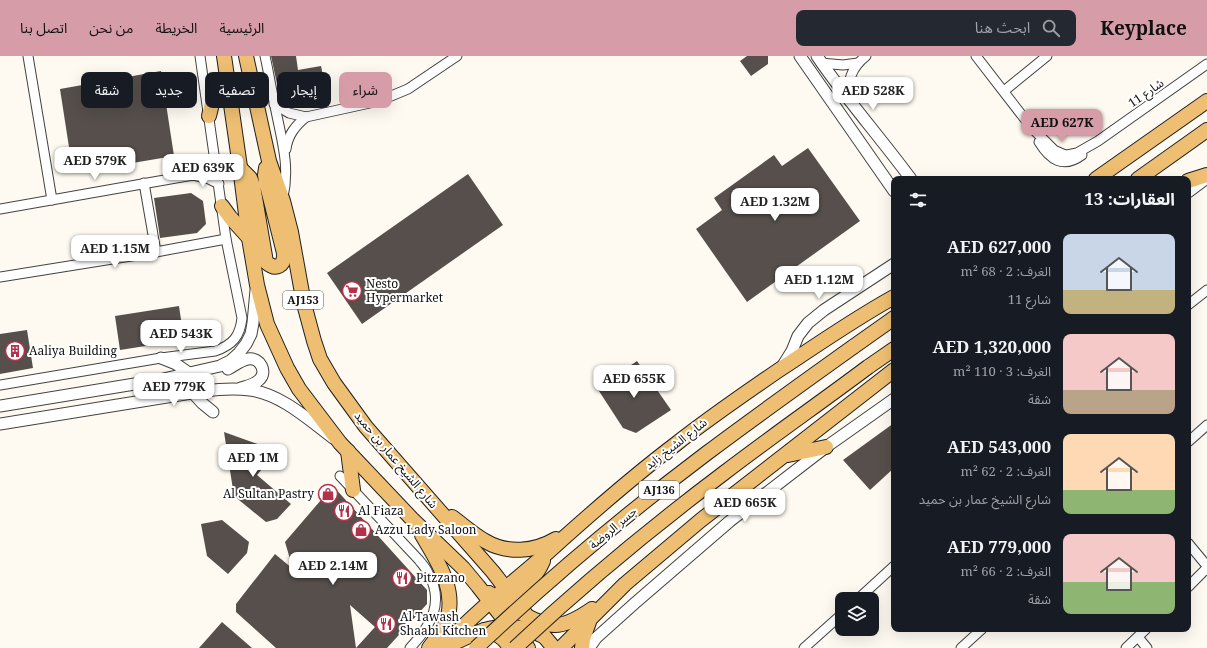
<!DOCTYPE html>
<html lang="ar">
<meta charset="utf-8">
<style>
body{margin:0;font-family:"Noto Serif","Noto Sans Arabic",serif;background:#242831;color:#f1f3f6;direction:rtl;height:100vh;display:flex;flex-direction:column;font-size:15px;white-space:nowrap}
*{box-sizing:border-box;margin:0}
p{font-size:13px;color:#9ea1a6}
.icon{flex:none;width:22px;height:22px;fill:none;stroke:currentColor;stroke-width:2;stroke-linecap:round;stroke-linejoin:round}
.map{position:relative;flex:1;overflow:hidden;direction:ltr}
.details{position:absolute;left:891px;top:120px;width:300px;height:456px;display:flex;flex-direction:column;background:#171b24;border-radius:8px;box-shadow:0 4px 16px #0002;direction:rtl}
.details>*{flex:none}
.guide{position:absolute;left:12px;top:16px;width:380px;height:36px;direction:rtl;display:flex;gap:8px}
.controls{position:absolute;left:835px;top:536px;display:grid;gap:8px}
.controls a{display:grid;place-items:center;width:44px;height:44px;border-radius:8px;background:#171b24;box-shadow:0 4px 16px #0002;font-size:20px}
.price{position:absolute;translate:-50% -34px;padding:0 9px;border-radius:8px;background:#fff;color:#222;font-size:13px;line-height:26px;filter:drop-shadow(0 1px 2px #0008)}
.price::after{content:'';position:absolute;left:50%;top:24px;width:12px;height:9px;margin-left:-6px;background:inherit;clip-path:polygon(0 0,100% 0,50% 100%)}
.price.active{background:#d69ca8;color:#111}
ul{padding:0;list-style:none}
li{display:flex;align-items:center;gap:12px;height:100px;padding:0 16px}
li span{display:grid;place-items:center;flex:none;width:112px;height:80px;border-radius:8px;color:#555}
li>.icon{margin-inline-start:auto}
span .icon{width:48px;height:48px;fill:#fffc;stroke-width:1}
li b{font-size:17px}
h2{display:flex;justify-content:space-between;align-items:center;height:48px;padding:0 16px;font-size:17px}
.pill{padding:0 14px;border-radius:8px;background:#171b24;box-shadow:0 4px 16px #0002;font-size:14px;line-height:36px}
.pill.active{background:#d69ca8;color:#111}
header{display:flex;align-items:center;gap:24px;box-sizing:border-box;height:56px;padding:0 20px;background:#d69ca8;color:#111}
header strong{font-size:19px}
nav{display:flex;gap:22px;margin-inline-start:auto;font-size:14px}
.search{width:280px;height:36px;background:#242831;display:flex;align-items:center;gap:10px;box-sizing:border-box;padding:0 14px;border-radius:8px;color:#9ea1a6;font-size:15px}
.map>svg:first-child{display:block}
.building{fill:#564f4c;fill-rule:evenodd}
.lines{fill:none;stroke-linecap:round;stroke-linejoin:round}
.minor-casing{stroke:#424242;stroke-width:11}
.tertiary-casing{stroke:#424242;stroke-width:13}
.primary-casing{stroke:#202020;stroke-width:16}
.minor{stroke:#fff;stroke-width:9}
.tertiary{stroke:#fff;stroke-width:11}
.primary{stroke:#eebf72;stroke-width:14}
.primary-bridge-casing{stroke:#202020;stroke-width:16;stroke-linecap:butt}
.primary-bridge{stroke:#eebf72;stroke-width:14}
.labels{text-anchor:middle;stroke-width:4;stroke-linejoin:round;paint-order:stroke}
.shield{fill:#fff;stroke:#575757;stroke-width:1}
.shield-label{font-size:11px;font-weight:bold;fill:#0f0f0f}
.street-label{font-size:12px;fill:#0f0f0f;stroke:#fff}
.poi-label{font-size:12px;fill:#0f0f0f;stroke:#fff;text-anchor:start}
</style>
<header>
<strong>Keyplace</strong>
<div class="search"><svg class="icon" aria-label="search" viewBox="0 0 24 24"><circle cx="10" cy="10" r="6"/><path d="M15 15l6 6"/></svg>ابحث هنا</div>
<nav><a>الرئيسية</a><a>الخريطة</a><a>من نحن</a><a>اتصل بنا</a></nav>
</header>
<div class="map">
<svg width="1207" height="592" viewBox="0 0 1207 592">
<rect width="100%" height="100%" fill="#fefaf1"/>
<!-- building -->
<g class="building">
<path d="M271,0H296L298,14L321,10L325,29L289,36L277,28Z"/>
<path d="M747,0H768V8L751,20L740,5Z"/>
<path d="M161,15L174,100L73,117L60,33Z"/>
<path d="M808,92L860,165L747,246L696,173L722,154L714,142L774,99L782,110Z"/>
<path d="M468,118L503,169L362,268L327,217Z"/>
<path d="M191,137L203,145L206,168L197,177L160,182L154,142Z"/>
<path d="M179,250L184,284L120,294L115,260Z"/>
<path d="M27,274L33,312L0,318V278Z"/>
<path d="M637,305L671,354L636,377L623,372L597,332Z"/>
<path d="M894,367V412L870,434L843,404Z"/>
<path d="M224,376L277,395L257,419L291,448L277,463L266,466L234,440Z"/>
<path d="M333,430L427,534V548L387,592H276L236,556V548L275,498L293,513L285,486ZM350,549L375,571L356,592Z"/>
<path d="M222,464L249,486L247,497L228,518L207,500L201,468Z"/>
<path d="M222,566L252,592H199Z"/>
</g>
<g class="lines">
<!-- minor casing -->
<g class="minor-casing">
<g id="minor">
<path d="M28,0L52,144"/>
<path d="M265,0C269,18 272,37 276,55C282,85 290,111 283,141"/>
<path d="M976,0L1031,71L1054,94L1063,98L1067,99L1077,97L1098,85L1207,8"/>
<path d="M821,7L843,9L858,7"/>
<path d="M1004,35L1047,0"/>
<path d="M849,45C847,25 851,12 866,0"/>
<path d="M274,48L289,57L306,61L379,45L408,33L457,0"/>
<path d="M1039,86C1050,104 1063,113 1082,99"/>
<path d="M286,93C288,79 295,70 306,61"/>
<path d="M193,119L207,122L219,128"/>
<path d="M144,127L156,196"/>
<path d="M0,153L193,119L204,114L215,102"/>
<path d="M0,221L156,196L226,183"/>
<path d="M1188,249L1207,234"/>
<path d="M0,329L161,302L215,295C233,289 240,280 242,262L226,183L200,0"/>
<path d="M1188,386L1207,369"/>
<path d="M340,420L419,504C422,508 426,512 428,517C445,546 431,570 410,592"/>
<path d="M1188,487L1207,510"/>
<path d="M1188,531L1207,512"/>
<path d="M858,543L894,510"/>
<path d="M1138,581L1147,592"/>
<path d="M804,592L842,558"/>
<path d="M961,592L982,573"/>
<path d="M1126,592L1146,573"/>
</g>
</g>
<!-- tertiary casing -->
<g class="tertiary-casing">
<g id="tertiary">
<path d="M800,0L894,135"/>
<path d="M817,0C846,43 880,81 911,123"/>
<path d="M1188,136L1207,122"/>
<path d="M161,302L176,308L189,317"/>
<path d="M782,311L792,295L798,280L808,267L824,254L894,208"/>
<path d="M228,313C234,310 241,304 248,303C260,301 268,316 259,324C254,329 247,330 241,332"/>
<path d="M193,337L202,347L213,356"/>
<path d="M0,350L159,324L220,310L230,305L239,297L246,288L251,278L253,267L256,234"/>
<path d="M0,368L204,335C219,333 235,332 250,334C281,338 309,364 333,382"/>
<path d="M589,592L596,582L635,547L730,465L826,391L894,343"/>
</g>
</g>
<!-- primary casing -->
<g class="primary-casing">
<g id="primary">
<path d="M224,0L240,111L249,182L257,229L267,268L287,312L299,333L340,387L412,463L463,512L478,530L510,571L528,592"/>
<path d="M246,0L269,105L283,145L291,176L304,248L314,285L320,303L334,327L366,371L493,516L527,560L554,592"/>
<path d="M209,60C212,44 217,32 227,19"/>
<path d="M240,112L250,122L253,130L266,206C276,215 285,210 284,197L266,125L265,119L266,112"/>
<path d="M1096,123L1207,45"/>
<path d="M1138,123L1207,74"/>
<path d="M1188,125L1207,119"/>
<path d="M222,150L230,161L249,182"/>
<path d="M853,291L894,262"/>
<path d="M868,311L894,293"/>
<path d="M348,395L353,434"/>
<path d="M788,399L826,391"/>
<path d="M452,461C463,469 473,478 485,485C507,498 534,496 556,483"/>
<path d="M422,479C438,506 459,536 445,569C441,577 435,584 429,592"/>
<path d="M489,537C505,548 536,569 555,569C568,569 582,560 592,553"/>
<path d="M511,551C511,539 524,532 531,524C536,518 540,512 543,505"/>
<path d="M484,574C496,577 504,581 510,592"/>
<path d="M447,591C479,573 508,562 543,580"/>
<path d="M442,592C474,557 511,528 547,497C589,459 631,422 676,388C709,362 744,338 779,314C817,289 854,263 894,241"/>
<path d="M561,592L625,528L701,464L894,314"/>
<path d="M582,592L583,583L589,566"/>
</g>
</g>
<!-- minor -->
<use href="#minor" class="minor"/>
<!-- tertiary -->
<use href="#tertiary" class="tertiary"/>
<!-- primary -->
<use href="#primary" class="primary"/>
<!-- primary-bridge casing -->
<g class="primary-bridge-casing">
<g id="primary-bridge">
<path d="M476,592C549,523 626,458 707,397C755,361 804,326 853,291"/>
<path d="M515,592C581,530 651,472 724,417C771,381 820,347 868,311"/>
</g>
</g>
<!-- primary-bridge -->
<use href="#primary-bridge" class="primary-bridge"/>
</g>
<!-- icons -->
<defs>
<g id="supermarket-ring" transform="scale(1)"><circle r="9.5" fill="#fff" stroke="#b43149" stroke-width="1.5"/><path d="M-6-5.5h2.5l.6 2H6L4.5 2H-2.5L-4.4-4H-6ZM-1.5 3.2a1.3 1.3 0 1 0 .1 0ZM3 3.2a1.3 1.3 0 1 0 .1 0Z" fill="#b43149"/></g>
<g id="building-ring" transform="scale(1)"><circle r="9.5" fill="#fff" stroke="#b43149" stroke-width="1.5"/><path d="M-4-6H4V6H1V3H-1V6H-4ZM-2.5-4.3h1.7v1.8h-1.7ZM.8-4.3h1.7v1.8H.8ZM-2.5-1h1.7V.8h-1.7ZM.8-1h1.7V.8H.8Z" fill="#b43149"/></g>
<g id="shop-ring" transform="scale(1)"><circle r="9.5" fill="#fff" stroke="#b43149" stroke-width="1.5"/><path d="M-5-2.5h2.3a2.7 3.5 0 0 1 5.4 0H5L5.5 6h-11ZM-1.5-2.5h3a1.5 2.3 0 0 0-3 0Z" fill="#b43149"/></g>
<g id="restaurant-ring" transform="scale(1)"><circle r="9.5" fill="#fff" stroke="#b43149" stroke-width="1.5"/><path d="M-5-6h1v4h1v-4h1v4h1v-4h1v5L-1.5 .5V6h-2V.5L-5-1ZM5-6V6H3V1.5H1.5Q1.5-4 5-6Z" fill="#b43149"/></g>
</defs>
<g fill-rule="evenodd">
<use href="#supermarket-ring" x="352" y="235"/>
<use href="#building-ring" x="15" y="295"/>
<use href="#shop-ring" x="328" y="438"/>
<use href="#restaurant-ring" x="344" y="455"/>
<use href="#shop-ring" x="361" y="474"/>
<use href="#restaurant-ring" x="402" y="522"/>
<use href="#restaurant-ring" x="386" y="568"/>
</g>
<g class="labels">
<!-- shield labels -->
<g class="shield">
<rect x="283" y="235" width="40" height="18" rx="3"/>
<rect x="639" y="425" width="40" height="18" rx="3"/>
</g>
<g class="shield-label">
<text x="303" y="248">AJ153</text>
<text x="659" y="438">AJ136</text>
</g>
<!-- street labels -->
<g class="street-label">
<text transform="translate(1146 37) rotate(-35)" y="4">شارع 11</text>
<text transform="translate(676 388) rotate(-38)" y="4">شارع الشيخ زايد</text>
<text transform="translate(396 404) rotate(50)" y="4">شارع الشيخ عمار بن حميد</text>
<text transform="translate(613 472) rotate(-40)" y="4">جسر الروضة</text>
</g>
<!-- poi labels -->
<g class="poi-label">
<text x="366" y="232">Nesto<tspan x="366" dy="14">Hypermarket</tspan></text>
<text x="29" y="299">Aaliya Building</text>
<text x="314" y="442" text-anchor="end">Al Sultan Pastry</text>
<text x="358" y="459">Al Fiaza</text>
<text x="375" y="478">Azzu Lady Saloon</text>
<text x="416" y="526">Pitzzano</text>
<text x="400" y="565">Al Tawash<tspan x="400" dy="14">Shaabi Kitchen</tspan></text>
</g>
</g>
</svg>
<div class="controls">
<a><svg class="icon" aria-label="layers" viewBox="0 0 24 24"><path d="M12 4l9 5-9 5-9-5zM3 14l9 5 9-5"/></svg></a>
</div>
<b class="price" style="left:873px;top:55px">AED 528K</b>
<b class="price active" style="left:1062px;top:87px">AED 627K</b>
<b class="price" style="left:95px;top:125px">AED 579K</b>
<b class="price" style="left:203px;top:132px">AED 639K</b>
<b class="price" style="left:775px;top:166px">AED 1.32M</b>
<b class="price" style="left:115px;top:213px">AED 1.15M</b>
<b class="price" style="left:819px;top:244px">AED 1.12M</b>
<b class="price" style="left:181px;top:298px">AED 543K</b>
<b class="price" style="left:634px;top:343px">AED 655K</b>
<b class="price" style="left:174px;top:351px">AED 779K</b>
<b class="price" style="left:253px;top:422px">AED 1M</b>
<b class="price" style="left:745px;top:467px">AED 665K</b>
<b class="price" style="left:333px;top:530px">AED 2.14M</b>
<div class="guide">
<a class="pill active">شراء</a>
<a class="pill">إيجار</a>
<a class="pill">تصفية</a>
<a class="pill">جديد</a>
<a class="pill">شقة</a>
</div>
<section class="details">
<h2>العقارات: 13<svg class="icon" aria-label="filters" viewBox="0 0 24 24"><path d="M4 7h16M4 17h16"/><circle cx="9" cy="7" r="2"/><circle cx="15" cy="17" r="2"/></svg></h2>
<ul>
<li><span style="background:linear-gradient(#c9d6e8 70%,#c2b280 0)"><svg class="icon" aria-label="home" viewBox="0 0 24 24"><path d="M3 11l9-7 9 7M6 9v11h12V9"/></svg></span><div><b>AED 627,000</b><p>الغرف: 2 · 68 m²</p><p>شارع 11</p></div></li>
<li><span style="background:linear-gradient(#f6c9c9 70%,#b9a48a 0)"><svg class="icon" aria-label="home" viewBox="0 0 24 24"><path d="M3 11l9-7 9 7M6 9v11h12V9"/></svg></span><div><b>AED 1,320,000</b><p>الغرف: 3 · 110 m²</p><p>شقة</p></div></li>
<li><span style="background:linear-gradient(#ffd9b3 70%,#8fb573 0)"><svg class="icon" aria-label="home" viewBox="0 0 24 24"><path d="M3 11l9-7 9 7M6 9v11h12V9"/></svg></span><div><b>AED 543,000</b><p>الغرف: 2 · 62 m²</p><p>شارع الشيخ عمار بن حميد</p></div></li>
<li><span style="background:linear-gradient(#f6c9c9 60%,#8fb573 0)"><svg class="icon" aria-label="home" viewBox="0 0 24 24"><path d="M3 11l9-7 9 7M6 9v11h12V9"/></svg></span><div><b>AED 779,000</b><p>الغرف: 2 · 66 m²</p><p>شقة</p></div></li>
</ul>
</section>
</div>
